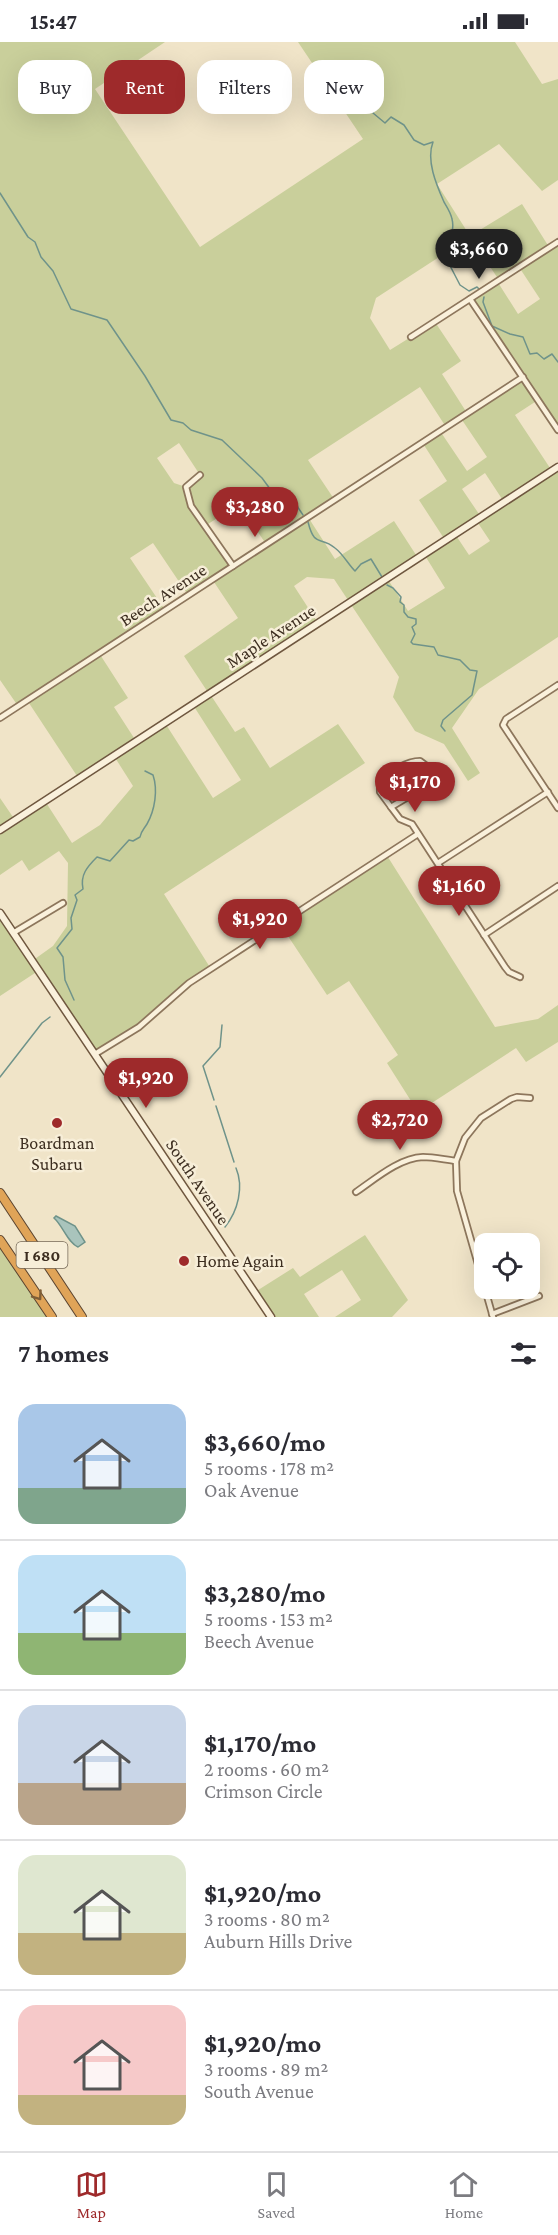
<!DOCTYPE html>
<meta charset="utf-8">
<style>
body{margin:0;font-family:"Crimson Pro",serif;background:#f7f7f7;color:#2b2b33;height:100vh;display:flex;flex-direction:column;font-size:22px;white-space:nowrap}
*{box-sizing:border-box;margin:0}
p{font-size:20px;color:#7c7c81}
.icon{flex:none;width:33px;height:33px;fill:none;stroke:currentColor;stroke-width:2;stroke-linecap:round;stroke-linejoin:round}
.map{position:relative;height:1275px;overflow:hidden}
.panel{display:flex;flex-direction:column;background:#fff;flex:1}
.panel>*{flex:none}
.top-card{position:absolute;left:18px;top:18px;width:522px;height:54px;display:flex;gap:12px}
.controls{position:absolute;left:474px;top:1191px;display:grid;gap:12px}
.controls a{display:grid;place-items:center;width:66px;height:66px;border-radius:12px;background:#fff;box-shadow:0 6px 24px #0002;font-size:30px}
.price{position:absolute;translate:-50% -51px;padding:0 14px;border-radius:21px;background:#9e2a2b;color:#fff;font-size:20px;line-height:39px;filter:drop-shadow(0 2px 3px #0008)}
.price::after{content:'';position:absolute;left:50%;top:36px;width:18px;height:14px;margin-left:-9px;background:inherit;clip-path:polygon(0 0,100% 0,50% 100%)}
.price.current{background:#222;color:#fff}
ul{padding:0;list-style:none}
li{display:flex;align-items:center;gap:18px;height:150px;padding:0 18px}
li+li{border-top:2px solid #e1e1e2}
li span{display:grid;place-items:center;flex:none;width:168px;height:120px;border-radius:18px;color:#555}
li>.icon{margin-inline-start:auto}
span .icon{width:72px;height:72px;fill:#fffc;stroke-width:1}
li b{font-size:26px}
h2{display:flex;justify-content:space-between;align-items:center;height:72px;padding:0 18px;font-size:26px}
.tag{padding:0 21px;border-radius:18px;background:#fff;box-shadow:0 6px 24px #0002;font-size:21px;line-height:54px}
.tag.current{background:#9e2a2b;color:#fff}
.status{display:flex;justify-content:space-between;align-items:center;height:42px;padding:0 30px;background:#fff;direction:ltr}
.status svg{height:16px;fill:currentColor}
.tab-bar{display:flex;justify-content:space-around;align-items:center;height:84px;border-top:2px solid #e1e1e2;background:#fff;font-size:16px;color:#7c7c81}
.tab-bar a{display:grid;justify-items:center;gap:3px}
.tab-bar .current{color:#9e2a2b}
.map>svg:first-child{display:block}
.green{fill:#c9cf9b;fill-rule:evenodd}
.water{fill:#a9c4bc;stroke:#6f938a;stroke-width:1.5}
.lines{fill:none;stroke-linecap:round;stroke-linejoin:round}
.stream{stroke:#6f938a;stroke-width:1.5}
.street-casing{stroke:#8d765c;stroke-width:8}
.secondary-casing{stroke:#6f573f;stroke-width:9}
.highway-casing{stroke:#5b4430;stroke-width:10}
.street{stroke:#faf1dc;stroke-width:4.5}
.secondary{stroke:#faf1dc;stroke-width:6}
.highway{stroke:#e0a458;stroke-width:8}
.oneway{stroke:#7e5d36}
.poi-dot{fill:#9e2a2b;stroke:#f7eed8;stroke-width:2}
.labels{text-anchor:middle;stroke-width:5;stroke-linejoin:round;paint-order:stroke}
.shield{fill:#f7eed8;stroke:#756857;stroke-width:1.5}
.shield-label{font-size:16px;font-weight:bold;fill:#3d2e20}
.street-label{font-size:18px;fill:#3d2e20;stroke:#f7eed8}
.poi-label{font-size:18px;fill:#3d2e20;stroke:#f7eed8}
</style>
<div class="status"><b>15:47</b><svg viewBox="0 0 49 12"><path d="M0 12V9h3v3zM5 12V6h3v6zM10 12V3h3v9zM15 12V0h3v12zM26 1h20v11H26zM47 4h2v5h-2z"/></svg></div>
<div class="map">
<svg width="558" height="1275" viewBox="0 0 558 1275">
<rect width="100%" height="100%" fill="#f0e4c8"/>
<!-- green -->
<g class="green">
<path d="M0,0H165L95,47L200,205L363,97L298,0H515L542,42L558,37V138L542,149L499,102L437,142L470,194L522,162L549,205L558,200V385L538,358L515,373L552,429L558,425V595L479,647L452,686L480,731L468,739L444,702L415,689L393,655L399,635L334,537L307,535L294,544L318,581L210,652L235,690L244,685L270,726L338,682L365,721L164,852L211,927L189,941L139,985L95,1012L38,929L0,954V871L32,919L53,904L67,884L68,821L59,809L29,829L22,818L0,833V756L15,778L45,759L72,801L100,783L133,744L114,714L79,737L27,658L18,664L0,638ZM470,195L499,238L519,225L540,257L518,272L497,239L470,257L523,335L467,371L442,332L461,319L435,280L390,308L370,276L376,256ZM420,345L446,385L460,375L487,415L467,429L440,389L422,400L447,439L419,458L445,498L424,512L445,546L408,569L387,536L418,516L394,479L335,517L308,475L334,457L308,418ZM179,401L200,433L186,445L174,441L157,416ZM485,431L504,460L481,475L462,447ZM239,462L266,502L233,524L205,484ZM476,478L490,499L469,513L455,492ZM153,501L188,553L212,537L238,576L184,614L209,652L193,663L241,738L213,756L165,681L136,699L114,665L128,656L99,611L165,568L130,516Z"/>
<path d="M386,812L495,985L538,977L558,963V1000L526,1020L516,1006L418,1070L387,1021L398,1013L349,939L327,953L280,882Z"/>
<path d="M365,1193L408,1258L392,1275H335L361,1258L342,1228L304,1252L319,1275H271L255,1250L293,1226L300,1235Z"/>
<path d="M0,1198L52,1275H0Z"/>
</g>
<!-- water -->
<path class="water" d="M56,1174L75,1184L85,1200L78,1205C68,1201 63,1184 54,1176Z"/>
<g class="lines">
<!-- stream -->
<g class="stream">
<path d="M347,23L352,29L350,33L361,40L359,48L368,64H372L373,71L385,81L391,75L404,83L414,98L424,103L433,100C426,118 436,142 444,160C447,165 451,171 452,177C455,188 449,203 445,214L460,243L469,249L477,245L479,247"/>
<path d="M0,151L28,195L35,200L41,215L53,229L71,267L107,278L145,334L171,378L183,381L191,388L222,398L262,436L279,459L295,461L303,473"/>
<path d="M484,255L483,260L492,284L510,292L523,295L530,312L537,311L544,317L552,312L558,320"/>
<path d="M308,480C315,507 320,493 335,506C343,512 348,522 355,529L361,522L371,517L382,535"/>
<path d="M387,543L393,546L401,555L400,560L404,563V570L408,575L416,577V582L412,585L415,592L411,600L413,602L434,605L438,613L460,618L470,628L477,629L472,653L443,678L441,684L445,689"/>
<path d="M74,958L65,938L63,915L57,906L72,887L71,876L77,858L75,853L83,847C80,833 87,825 97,815L110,819L129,798L133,799L140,795C141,789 144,787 147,782C155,768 158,748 153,733L145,729"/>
<path d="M0,1035L42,981L50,975"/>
<path d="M214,1058L203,1024L220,1005L222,983"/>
<path d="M216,1064L234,1120"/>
<path d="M225,1185C238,1169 244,1145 236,1126"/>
</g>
<!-- street casing -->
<g class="street-casing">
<g id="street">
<path d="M470,257L558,388"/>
<path d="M411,295L558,200"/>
<path d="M200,433L186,445L191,464L233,524"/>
<path d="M558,643L506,677L503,683L558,766"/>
<path d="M0,676L523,335"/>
<path d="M420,719L432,728V736L423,746L391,765L380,750V740C390,730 406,719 420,719Z"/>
<path d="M391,765L400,777L412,782L505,925L509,930L520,935"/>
<path d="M438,821L548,750"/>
<path d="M13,891L63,861"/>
<path d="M484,893L558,844"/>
<path d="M95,1012L139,985L189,941L418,792"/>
<path d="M356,1150C375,1137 399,1116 423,1115C434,1115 446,1118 456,1119"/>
<path d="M492,1272L539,1254"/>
<path d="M493,1275L457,1149L456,1119L465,1096L481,1076L511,1057L517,1055L530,1056"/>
</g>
</g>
<!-- secondary casing -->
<g class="secondary-casing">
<g id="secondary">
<path d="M0,788L558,425"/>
<path d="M0,871L271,1275"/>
</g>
</g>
<!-- highway casing -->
<g class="highway-casing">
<g id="highway">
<path d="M0,1151L82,1275"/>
<path d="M0,1198L52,1275"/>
</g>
</g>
<!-- street -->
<use href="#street" class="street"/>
<!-- secondary -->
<use href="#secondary" class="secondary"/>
<!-- highway -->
<use href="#highway" class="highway"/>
</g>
<!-- one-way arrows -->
<defs><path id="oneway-chevron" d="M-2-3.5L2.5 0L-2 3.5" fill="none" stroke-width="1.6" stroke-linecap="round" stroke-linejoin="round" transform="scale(1.5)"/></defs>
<use class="oneway" href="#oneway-chevron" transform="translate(38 1254) rotate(55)"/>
<!-- markers -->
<g class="poi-dot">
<circle cx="57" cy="1081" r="6"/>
<circle cx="184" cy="1219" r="6"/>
</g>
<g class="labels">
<!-- shield labels -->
<rect class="shield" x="16.5" y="1200" width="51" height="26" rx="4.5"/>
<g class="shield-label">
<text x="42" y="1219">I 680</text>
</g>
<!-- street labels -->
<g class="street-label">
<text transform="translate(163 553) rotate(-33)" y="6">Beech Avenue</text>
<text transform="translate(271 594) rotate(-33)" y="6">Maple Avenue</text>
<text transform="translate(198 1140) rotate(56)" y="6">South Avenue</text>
</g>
<!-- poi labels -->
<g class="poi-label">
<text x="57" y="1107">Boardman<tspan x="57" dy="21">Subaru</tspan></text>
<text x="196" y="1225" text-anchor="start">Home Again</text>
</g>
</g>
</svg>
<div class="controls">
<a><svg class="icon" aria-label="locate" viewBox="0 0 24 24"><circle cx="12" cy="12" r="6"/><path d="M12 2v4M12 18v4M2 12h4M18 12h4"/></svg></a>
</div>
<b class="price current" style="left:479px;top:238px">$3,660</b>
<b class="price" style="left:255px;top:496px">$3,280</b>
<b class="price" style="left:415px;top:771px">$1,170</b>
<b class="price" style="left:459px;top:875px">$1,160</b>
<b class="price" style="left:260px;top:908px">$1,920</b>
<b class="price" style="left:146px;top:1067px">$1,920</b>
<b class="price" style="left:400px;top:1109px">$2,720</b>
<div class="top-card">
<a class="tag">Buy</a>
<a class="tag current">Rent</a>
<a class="tag">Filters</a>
<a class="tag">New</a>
</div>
</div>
<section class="panel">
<h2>7 homes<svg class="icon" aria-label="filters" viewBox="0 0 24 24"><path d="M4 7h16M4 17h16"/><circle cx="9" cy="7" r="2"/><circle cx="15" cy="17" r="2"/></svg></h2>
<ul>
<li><span style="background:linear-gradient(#a9c7e8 70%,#7fa58c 0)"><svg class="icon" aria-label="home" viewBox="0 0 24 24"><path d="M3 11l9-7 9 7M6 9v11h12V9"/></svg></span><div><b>$3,660/mo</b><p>5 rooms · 178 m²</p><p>Oak Avenue</p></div></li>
<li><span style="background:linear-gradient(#bfe0f5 65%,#8fb573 0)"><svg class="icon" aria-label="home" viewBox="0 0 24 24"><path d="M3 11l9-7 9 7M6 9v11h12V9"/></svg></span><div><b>$3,280/mo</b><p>5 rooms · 153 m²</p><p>Beech Avenue</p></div></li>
<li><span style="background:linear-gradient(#c9d6e8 65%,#b9a48a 0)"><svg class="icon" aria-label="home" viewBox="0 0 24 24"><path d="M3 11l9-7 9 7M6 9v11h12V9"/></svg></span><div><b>$1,170/mo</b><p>2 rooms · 60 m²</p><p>Crimson Circle</p></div></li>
<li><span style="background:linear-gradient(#dfe7d0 65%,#c2b280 0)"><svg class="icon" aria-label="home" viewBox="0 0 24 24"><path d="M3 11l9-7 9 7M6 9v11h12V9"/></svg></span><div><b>$1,920/mo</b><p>3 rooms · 80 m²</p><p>Auburn Hills Drive</p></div></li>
<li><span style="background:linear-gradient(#f6c9c9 75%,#c2b280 0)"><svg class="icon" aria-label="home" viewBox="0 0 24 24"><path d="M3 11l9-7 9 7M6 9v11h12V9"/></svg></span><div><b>$1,920/mo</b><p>3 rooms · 89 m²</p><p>South Avenue</p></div></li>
</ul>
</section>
<nav class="tab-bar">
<a class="current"><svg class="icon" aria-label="map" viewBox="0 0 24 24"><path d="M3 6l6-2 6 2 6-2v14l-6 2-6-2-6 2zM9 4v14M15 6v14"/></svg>Map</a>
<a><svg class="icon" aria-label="saved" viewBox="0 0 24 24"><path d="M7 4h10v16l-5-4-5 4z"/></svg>Saved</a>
<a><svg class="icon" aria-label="home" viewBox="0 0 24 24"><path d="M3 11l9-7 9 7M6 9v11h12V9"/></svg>Home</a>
</nav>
